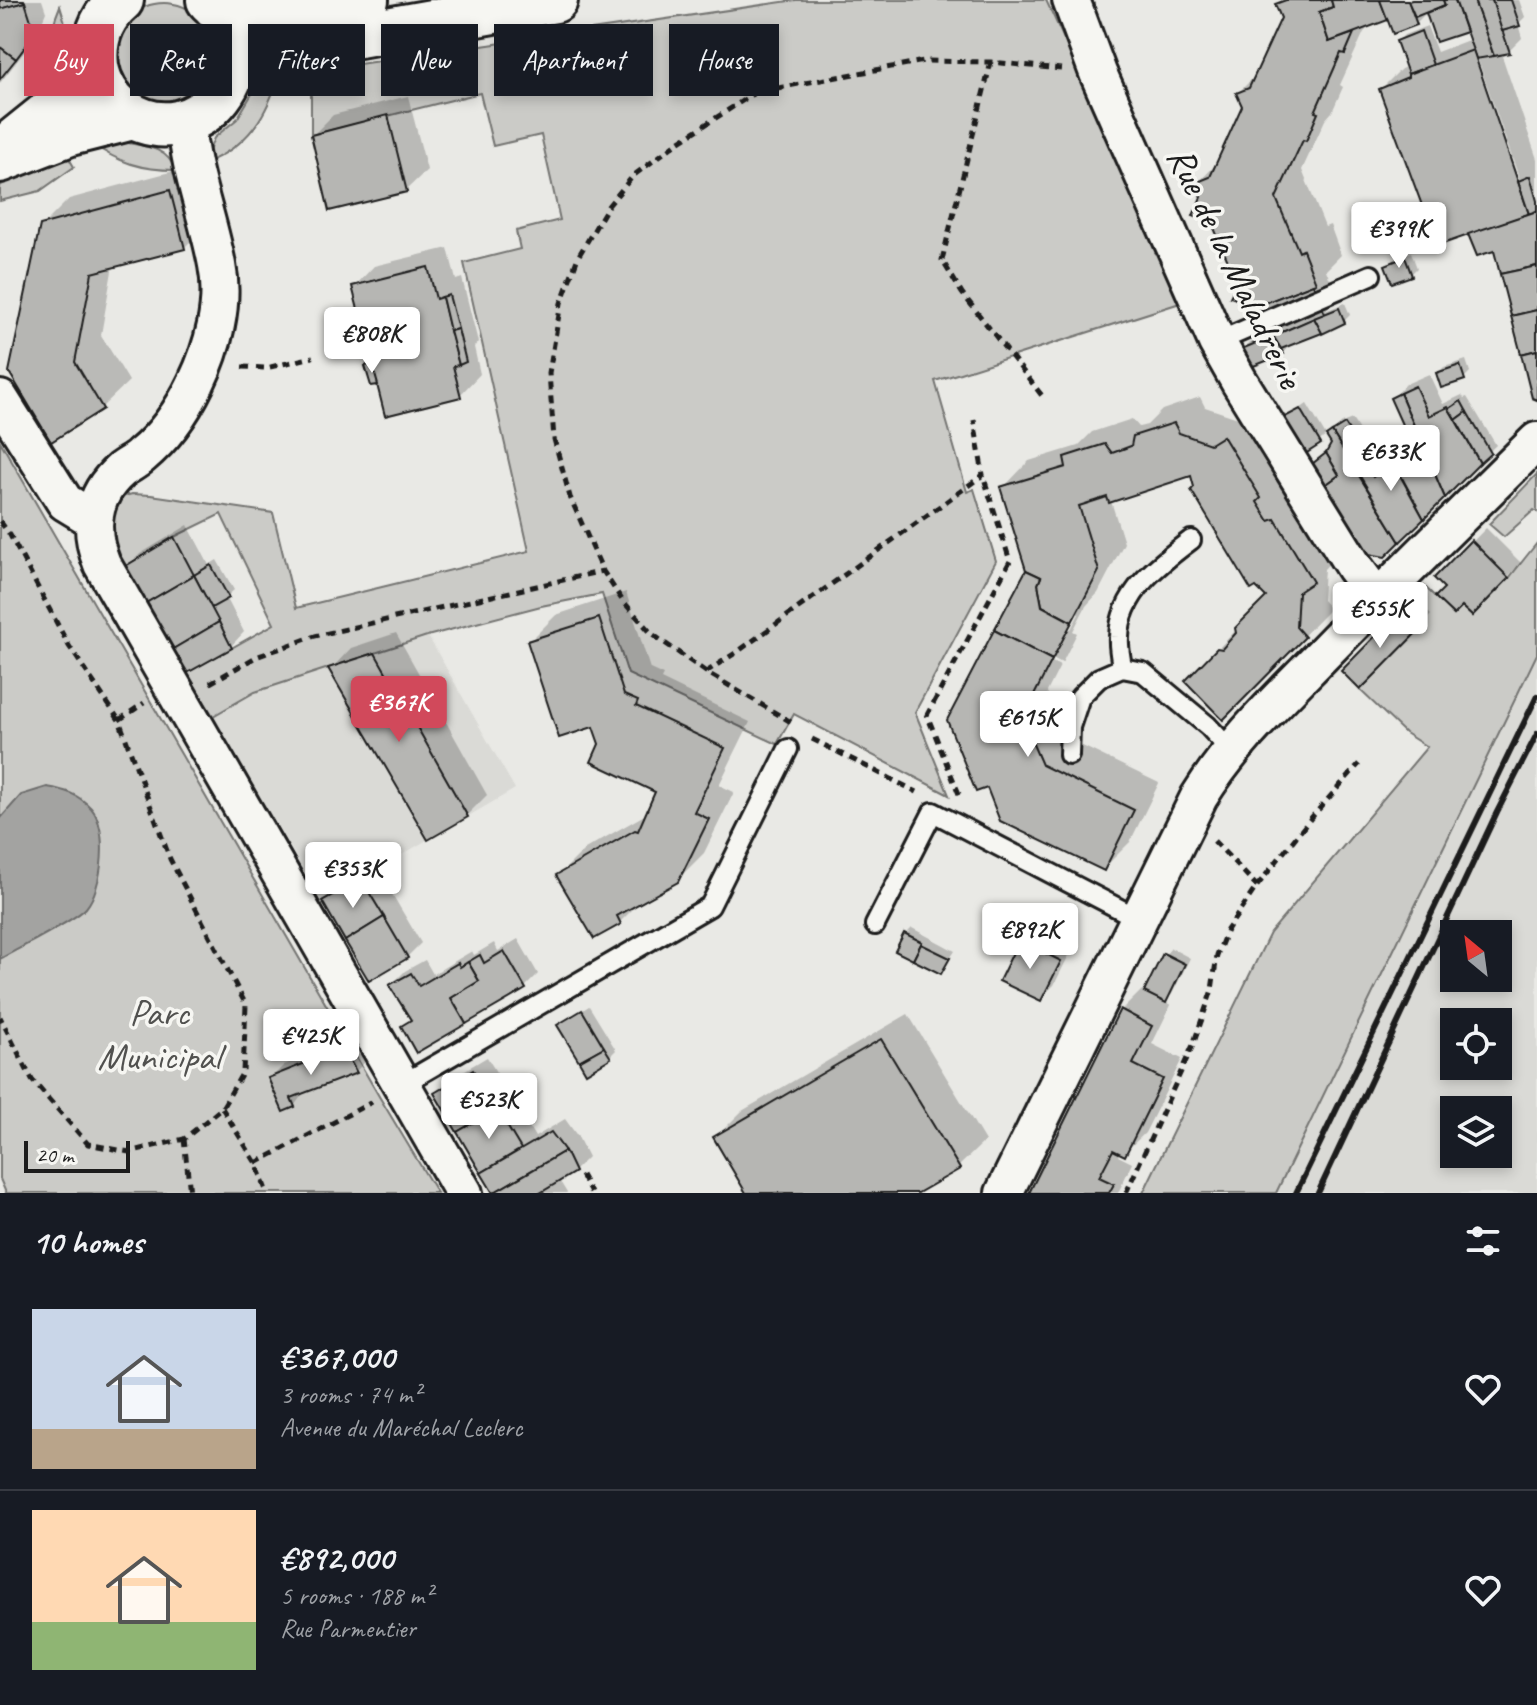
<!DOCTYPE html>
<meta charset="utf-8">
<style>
body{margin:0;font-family:Caveat,sans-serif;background:#20242c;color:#f1f3f6;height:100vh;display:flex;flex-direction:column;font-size:30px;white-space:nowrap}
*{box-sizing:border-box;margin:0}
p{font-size:26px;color:#9ea1a6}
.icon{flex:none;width:44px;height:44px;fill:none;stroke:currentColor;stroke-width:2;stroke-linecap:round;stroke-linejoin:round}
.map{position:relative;height:1193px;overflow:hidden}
.side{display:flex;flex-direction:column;background:#171b24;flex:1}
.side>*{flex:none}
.guide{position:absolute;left:24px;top:24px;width:800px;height:72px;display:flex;gap:16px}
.needle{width:52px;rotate:331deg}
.tools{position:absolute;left:1440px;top:920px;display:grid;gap:16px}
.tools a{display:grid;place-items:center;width:72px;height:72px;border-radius:0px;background:#171b24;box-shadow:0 4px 12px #0003;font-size:40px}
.scale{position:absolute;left:24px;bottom:20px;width:106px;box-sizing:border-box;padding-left:8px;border:4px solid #1c1c1c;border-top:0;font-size:22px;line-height:28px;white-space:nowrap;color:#1c1c1c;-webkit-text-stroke:6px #f6f6f2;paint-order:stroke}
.price{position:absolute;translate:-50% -68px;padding:0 18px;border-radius:8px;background:#fff;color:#222;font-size:26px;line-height:52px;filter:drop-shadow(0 2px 4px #0008)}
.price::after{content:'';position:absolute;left:50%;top:48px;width:24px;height:18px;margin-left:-12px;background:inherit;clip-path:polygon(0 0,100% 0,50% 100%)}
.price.on{background:#d1495b;color:#fff}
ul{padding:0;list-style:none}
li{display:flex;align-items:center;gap:24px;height:200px;padding:0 32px}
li+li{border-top:2px solid #363941}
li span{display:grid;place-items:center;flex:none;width:224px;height:160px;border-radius:0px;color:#555}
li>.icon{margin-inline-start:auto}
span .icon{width:96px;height:96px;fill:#fffc;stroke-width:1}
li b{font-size:34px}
h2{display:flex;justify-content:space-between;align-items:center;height:96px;padding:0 32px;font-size:34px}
.pill{padding:0 28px;border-radius:0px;background:#171b24;box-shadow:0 4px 12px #0003;font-size:28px;line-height:72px}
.pill.on{background:#d1495b;color:#fff}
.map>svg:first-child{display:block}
.built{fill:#dadad6;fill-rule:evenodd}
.green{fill:#cbcbc7;stroke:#747472;stroke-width:2}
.water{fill:#a3a3a1;stroke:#6d6d6c;stroke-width:2}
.shadow{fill:#0003;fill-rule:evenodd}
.building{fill:#b6b6b3;stroke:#1c1c1c;stroke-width:2}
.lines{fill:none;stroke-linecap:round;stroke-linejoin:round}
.lane-casing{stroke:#1c1c1c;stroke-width:24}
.street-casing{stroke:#1c1c1c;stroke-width:42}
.secondary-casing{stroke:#1c1c1c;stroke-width:50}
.path{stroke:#1c1c1c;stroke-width:5;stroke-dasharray:8 6;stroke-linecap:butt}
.lane{stroke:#f6f6f2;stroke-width:18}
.street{stroke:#f6f6f2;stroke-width:36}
.secondary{stroke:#f6f6f2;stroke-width:44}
.rail{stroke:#1c1c1c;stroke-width:6}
.labels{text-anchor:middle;stroke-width:7;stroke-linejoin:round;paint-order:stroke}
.street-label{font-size:38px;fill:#1c1c1c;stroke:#f6f6f2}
.park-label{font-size:38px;fill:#51514f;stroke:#f6f6f2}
</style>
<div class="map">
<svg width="1537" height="1193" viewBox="0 0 1537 1193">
<rect width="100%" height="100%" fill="#e9e9e5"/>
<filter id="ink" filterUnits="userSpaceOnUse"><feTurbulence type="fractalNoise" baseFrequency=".0125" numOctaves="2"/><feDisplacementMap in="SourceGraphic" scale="16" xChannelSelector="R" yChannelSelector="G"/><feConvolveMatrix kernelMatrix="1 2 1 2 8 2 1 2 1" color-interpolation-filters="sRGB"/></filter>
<g filter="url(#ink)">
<!-- built -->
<g class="built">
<path d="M428,636L515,789L322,901L213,716L255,692Z"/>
<path d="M1537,654V1193H1276L1520,688ZM1454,934H1498V978H1454ZM1454,1022H1498V1066H1454ZM1454,1110H1498V1154H1454Z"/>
</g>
<!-- green -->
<g class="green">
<path d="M796,0H1046L1151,228L1180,303L935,381L967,492L974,489L996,561L915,712L949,795L794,714L777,744L628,674L602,594L541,606L427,636L255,692L213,716L187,673L274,624L221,514L174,537L124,567C109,540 106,528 118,498L132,494L151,495L273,513L296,608L529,551L464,263L520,249L516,231L560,220L541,135L493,146L480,93L311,135V71Z"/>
<circle cx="164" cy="52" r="49"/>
<path d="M60,6C70,36 73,60 56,89C48,60 48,34 60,6Z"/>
<path d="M282,63C271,107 254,142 210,161L209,151L214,138L237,119L259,82Z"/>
<path d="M123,142C144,146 168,147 175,170C143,170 118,163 92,143Z"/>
<path d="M66,153L74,167L40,191L0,201V186L22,172Z"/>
<path d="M0,441L380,1098L437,1193H6L0,1179Z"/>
<path d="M1537,474V512L1534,510L1504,537L1489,524Z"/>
<path d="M1537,543V654L1276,1193H1143L1270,933L1427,747L1405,733L1360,690L1419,630L1400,611L1424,586L1454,615L1462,607L1472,616L1509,578Z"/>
</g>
<!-- water -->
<path class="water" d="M47,787C65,790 78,794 91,808C109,828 103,888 86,908C76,920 17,949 0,959V819L21,795Z"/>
<!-- shadow -->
<g class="shadow">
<path d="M0,0H42L46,12L35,38L0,83Z"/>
<path d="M1282,0H1519L1525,17L1518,24L1522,38L1509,51L1501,53L1537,159V398L1496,249L1470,233L1381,89L1401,69L1408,66L1398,41L1404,35L1427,26L1437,52L1471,39L1468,29L1438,39L1428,11L1416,23L1389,18L1371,25L1364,32L1340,85L1343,87L1332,112L1325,120L1302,170L1325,227L1330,225L1341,255L1326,270L1338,299L1325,311L1345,303L1350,315L1344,321L1288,344L1289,346L1283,353L1242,350L1248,344L1262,338L1197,184L1219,161L1244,106L1238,93L1258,73L1283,18L1278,5ZM1473,57H1477L1523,189L1519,191Z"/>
<path d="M408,96L427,170L406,190L313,135L333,115Z"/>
<path d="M196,165L210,221L184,248L113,265L101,335L129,381L102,407L51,439L42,226L69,199Z"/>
<path d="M448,248L456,280L462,278L478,342L474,347L480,374L460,395L379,382L368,366L373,361L354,287L374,266Z"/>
<path d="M1411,252L1417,268L1411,274L1388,266L1394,260Z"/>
<path d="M1466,360L1470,372L1464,378L1438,373L1444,367Z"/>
<path d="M1429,374L1443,404L1462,395L1464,398L1467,397L1496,445L1384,555L1330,451L1333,444L1328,436L1342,423L1352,419L1367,443L1363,447L1372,461L1375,459L1369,448L1394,427L1398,434L1406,427L1393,398L1406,384Z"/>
<path d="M1200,397L1205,407L1238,418L1250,411L1286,470L1282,474L1295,495L1301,494L1338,554L1324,569L1322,600L1330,609L1223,717L1187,681L1269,596L1256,584L1252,587L1193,490L1196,487L1192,474L1111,501L1124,543L1098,593L1086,606L1073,631L1077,633L1062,663L1002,632V637L1060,666L1047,692L1068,739L1159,783L1130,842L1103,869L1002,820L988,786L978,789L949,720L1028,571L1003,488L1029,461L1078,446L1092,432L1132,419L1139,427L1147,425L1162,410ZM1075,612L1079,614L1071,629H1066Z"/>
<path d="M1307,404L1326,436L1306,451L1286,419Z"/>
<path d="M188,525L209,565L217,560L234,590L226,597L244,632L231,646L127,567L140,554Z"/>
<path d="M1486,528L1521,563L1472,613L1437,578Z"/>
<path d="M626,592L650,669L663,675L661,679L750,722L719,785L734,792L704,853L676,881L642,900L620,922L559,875L585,849L648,813L658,791L601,744L595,724L530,641L556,615Z"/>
<path d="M1415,599L1431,615L1360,687L1344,671Z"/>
<path d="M396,633L487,795L467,815L331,669L351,648Z"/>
<path d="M376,867L421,943L407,957L325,902L338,888Z"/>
<path d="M1034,927L1073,947L1054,985L1040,999L1021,941Z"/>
<path d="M912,928L955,951L941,972L906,934Z"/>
<path d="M518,939L538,974L524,988L403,1026L411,1018L391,985L405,971L425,960L433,974L472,951L474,955L494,943L498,951Z"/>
<path d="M1171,948L1190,958L1172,994L1165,1002L1171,1005L1152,1044L1182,1059L1145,1133L1124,1153L1121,1151L1118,1156L1132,1163L1118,1193H1031L1122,1010L1142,990L1146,992L1165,955Z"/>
<path d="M589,1006L616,1050L609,1057L560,1025Z"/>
<path d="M908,1014L985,1141L958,1167L914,1193H749L715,1138L742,1111Z"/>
<path d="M357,1036L370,1057L356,1071L306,1090L294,1106L270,1079L284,1065Z"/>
<path d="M487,1057L535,1137L565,1119L578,1137L588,1157L574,1171L559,1180L567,1193H495L436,1093L450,1079Z"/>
</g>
<!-- building -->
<g class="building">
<path d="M0,0H24L25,2L0,9Z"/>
<path d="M1286,0H1331L1333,7L1319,12L1329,42L1354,33L1345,54L1341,53L1315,112L1318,113L1306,141L1303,140L1276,198L1299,252L1303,250L1316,283L1247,310L1245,302L1230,297L1237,283L1212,223L1193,216L1201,197L1195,183L1210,177L1242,106L1236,93L1249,88L1281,18L1275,4Z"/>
<path d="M1331,0H1380L1388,20L1329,42L1319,12L1333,7Z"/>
<path d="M1380,0H1408L1417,25L1393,34Z"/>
<path d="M1412,0H1443L1445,5L1415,17L1408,1Z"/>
<path d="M1443,0H1455L1466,32L1436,42L1426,13L1445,5Z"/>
<path d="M1455,0H1474L1494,56L1476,59Z"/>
<path d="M1474,0H1492L1510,53L1494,56Z"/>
<path d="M1492,0H1511L1520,26L1502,31Z"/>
<path d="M25,2L33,27L28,43L16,59L0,47V9Z"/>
<path d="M1421,31L1433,65L1408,74L1396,41Z"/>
<path d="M0,47L16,59L0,79Z"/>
<path d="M1473,50L1529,214L1437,246L1379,89L1408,77V74Z"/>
<path d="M388,115L407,192L329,211L311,135Z"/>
<path d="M1530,176L1537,201V211L1529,214L1518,181Z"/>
<path d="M170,190L185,249L92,273L75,362L103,409L51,442L9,372L40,225Z"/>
<path d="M1537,211V266L1500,274L1494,251L1477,256L1468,234Z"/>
<path d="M1405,257L1412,276L1392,283L1385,265Z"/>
<path d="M1537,266V310L1511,316L1500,274Z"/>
<path d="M428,267L436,299L442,297L459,365L453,366L461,397L385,416L352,286Z"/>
<path d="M1313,284L1325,314L1261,341L1247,310Z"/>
<path d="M449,295L458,329L450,331L442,297Z"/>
<path d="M1339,308L1345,323L1322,334L1314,318Z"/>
<path d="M1537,310V350L1521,354L1511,316Z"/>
<path d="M1314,318L1322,333L1281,349L1273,336Z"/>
<path d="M458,329L466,362L459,365L450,331Z"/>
<path d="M1273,336L1284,354L1251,367L1239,350Z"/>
<path d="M1537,350V400L1532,398L1521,354Z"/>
<path d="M372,364L378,385L371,386L365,366Z"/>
<path d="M1460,365L1465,380L1441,388L1436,373Z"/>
<path d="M1415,386L1429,416L1448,407L1480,463L1445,498L1400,393Z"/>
<path d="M1400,393L1445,498L1424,519L1400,474L1412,464L1397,432L1404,429L1390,398Z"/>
<path d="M1461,401L1467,412L1456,420L1449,409Z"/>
<path d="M1300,409L1321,444L1305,454L1283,418Z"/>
<path d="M1467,412L1491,453L1480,463L1456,420Z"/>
<path d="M1174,423L1179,433L1210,444L1223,436L1261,498L1257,502L1269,521L1275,519L1313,582L1298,592L1296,627L1305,637L1223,720L1185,681L1217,648L1222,649L1236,633L1235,628L1266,597L1256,587L1251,590L1191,490L1194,487L1191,476L1109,503L1107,497L1079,506L1099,571L1072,622L1042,606L1038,584L1041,577L1026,570L1000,487L1066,467L1064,457L1105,444L1112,453L1131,446L1133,436Z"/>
<path d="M1345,424L1362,451L1348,458L1332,432Z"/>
<path d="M1332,432L1400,542L1385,557L1369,554L1325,485L1339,475L1326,453L1331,444L1326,436Z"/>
<path d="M1380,439L1424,519L1400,542L1358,473L1367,467L1373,477L1380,471L1367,447Z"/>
<path d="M1403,445L1412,464L1400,474L1388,453Z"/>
<path d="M1326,453L1339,475L1325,485L1312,464Z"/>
<path d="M174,537L194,575L146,603L124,567Z"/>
<path d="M1471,540L1509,578L1472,616L1462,607L1454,615L1435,597L1444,588L1434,578Z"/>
<path d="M211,565L229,598L211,608L194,575Z"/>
<path d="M1026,570L1041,577L1038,584L1042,606L1072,622L1052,660L994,630Z"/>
<path d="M194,575L219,622L173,649L146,603Z"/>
<path d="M1400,611L1419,630L1360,690L1341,671Z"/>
<path d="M599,618L624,695L638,701L636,706L725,748L694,812L709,819L678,882L617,916L621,924L594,939L556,875L635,830L638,831L655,792L591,762L599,744L593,727L559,738L527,641Z"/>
<path d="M219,622L232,648L187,673L173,649Z"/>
<path d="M994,630L1052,660L1022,719L1042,765L1134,810L1104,871L1000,821L987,788L976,792L947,720Z"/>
<path d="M375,653L468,817L428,840L328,668Z"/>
<path d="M361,879L384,917L345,941L322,901Z"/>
<path d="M384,917L408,958L369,981L345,941Z"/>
<path d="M904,933L922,942L913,960L895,951Z"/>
<path d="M1019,940L1061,961L1041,1001L999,981Z"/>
<path d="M921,944L950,958L941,974L913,960Z"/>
<path d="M504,951L526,989L466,1024L451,998L479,981L468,962L480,955L484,963Z"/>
<path d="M1163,953L1185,964L1166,1003L1144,992Z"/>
<path d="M468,962L479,981L451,998L466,1024L416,1053L401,1026L411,1020L389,985L411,973L419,986L458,963L460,967Z"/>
<path d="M1120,1009L1152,1026L1133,1064L1163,1079L1125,1156L1113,1150L1099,1177L1114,1184L1109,1193H1029Z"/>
<path d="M582,1010L604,1047L579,1061L557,1025Z"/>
<path d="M881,1039L960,1169L918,1193H746L713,1137Z"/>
<path d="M604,1047L611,1058L586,1073L579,1061Z"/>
<path d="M343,1048L357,1073L291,1098L295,1107L283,1112L268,1078Z"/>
<path d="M473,1070L497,1109L457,1132L434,1093Z"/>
<path d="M497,1109L521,1149L481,1173L457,1132Z"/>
<path d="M551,1132L565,1151L493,1193L481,1173Z"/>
<path d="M565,1151L575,1172L540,1193H493Z"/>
</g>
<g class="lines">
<!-- lane casing -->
<g class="lane-casing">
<g id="lane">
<path d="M1217,342L1371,275"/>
<path d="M1122,668C1121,658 1118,647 1119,637C1120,593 1159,564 1191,540"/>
<path d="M1069,755L1070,727L1080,697L1099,678L1122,668L1143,672L1208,726L1231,751"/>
<path d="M875,925L933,812L1139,919"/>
<path d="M401,1085L710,906L788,749"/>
</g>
</g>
<!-- street casing -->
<g class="street-casing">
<g id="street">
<path d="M1071,0L1098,73L1217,342L1239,381L1354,567L1377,598"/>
<path d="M186,121C189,171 208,216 217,265C225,304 213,348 196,383C183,410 164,437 141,456C135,462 127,465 121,470C91,496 88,529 102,564L464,1193"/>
<path d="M0,399L65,502L93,519"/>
<path d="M1004,1193L1199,797C1233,742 1279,699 1324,653C1394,581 1466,511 1537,441"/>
</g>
</g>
<!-- secondary casing -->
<g class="secondary-casing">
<g id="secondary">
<path d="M121,0C101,17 93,40 96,66C99,84 109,100 124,111C198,161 276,58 209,0"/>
<path d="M212,2L249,14L366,0"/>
<path d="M233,71L257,57L292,47L555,0"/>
<path d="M15,140L97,74"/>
<path d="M0,160L70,133L133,117"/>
</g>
</g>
<!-- path -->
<g class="path">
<path d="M991,62L942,260L962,293L1043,397"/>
<path d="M242,367L266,368L313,357"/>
<path d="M0,521L10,535L69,646L119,720L170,859L246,1005L243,1072L222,1108L184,1139L129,1152L88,1144L32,1080L0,1017"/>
<path d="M706,672L652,634L622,600L603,571L570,497L554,439L549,373L561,303L578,257L608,206L633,176L677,143L756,92L924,61L991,62L1061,69"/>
<path d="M210,683L256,657L315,636L603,571"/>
<path d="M119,720L144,703"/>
<path d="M791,722L706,672L740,650L983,475L974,420"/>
<path d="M812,739L917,792"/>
<path d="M959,794L927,715L1010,561L983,475"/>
<path d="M1214,841L1257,886"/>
<path d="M222,1108L256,1163L267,1193"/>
<path d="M184,1139L190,1193"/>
<path d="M256,1163L372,1102"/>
<path d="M581,1175L591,1193"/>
<path d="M1126,1193L1193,1045L1212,990L1217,955L1227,930L1257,886L1311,818L1359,764"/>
</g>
<!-- lane -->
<use href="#lane" class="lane"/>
<!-- street -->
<use href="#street" class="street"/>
<!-- secondary -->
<use href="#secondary" class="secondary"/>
<!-- rail -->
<g class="rail">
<path d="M1296,1193L1537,696"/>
<path d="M1318,1193L1497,812L1537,734"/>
</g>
</g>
</g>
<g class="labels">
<!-- street labels -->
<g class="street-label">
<text transform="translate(1236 267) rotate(64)" y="13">Rue de la Maladrerie</text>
</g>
<!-- park labels -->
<g class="park-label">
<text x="159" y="1025">Parc<tspan x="159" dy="44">Municipal</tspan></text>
</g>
</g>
</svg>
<div class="tools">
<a><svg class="needle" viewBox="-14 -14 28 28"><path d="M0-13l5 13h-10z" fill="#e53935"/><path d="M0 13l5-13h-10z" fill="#9ea1a6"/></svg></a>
<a><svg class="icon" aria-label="locate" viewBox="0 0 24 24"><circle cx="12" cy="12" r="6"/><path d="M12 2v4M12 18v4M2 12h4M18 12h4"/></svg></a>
<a><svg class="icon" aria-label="layers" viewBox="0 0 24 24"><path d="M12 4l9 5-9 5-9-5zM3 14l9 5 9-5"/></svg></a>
</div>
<div class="scale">20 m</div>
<b class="price" style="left:1399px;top:270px">€399K</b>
<b class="price" style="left:372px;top:375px">€808K</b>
<b class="price" style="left:1391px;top:493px">€633K</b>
<b class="price" style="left:1380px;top:650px">€555K</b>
<b class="price on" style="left:399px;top:744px">€367K</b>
<b class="price" style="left:1028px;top:759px">€615K</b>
<b class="price" style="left:353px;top:910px">€353K</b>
<b class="price" style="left:1030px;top:971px">€892K</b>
<b class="price" style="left:311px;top:1077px">€425K</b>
<b class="price" style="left:489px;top:1141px">€523K</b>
<div class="guide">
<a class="pill on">Buy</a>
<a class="pill">Rent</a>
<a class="pill">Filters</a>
<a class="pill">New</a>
<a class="pill">Apartment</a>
<a class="pill">House</a>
</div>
</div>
<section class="side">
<h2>10 homes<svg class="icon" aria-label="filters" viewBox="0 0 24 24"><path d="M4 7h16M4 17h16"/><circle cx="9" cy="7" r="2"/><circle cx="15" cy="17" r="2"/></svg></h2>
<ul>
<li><span style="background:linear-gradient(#c9d6e8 75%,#b9a48a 0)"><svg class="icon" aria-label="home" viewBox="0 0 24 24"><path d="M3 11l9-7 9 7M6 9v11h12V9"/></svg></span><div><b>€367,000</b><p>3 rooms · 74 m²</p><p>Avenue du Maréchal Leclerc</p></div><svg class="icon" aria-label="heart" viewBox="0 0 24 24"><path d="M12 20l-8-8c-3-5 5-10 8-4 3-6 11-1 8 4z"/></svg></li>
<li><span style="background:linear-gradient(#ffd9b3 70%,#8fb573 0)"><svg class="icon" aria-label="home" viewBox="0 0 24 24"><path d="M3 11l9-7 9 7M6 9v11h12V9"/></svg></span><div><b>€892,000</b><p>5 rooms · 188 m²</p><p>Rue Parmentier</p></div><svg class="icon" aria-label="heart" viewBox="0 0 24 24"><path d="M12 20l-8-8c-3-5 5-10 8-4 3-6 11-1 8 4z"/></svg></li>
</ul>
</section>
